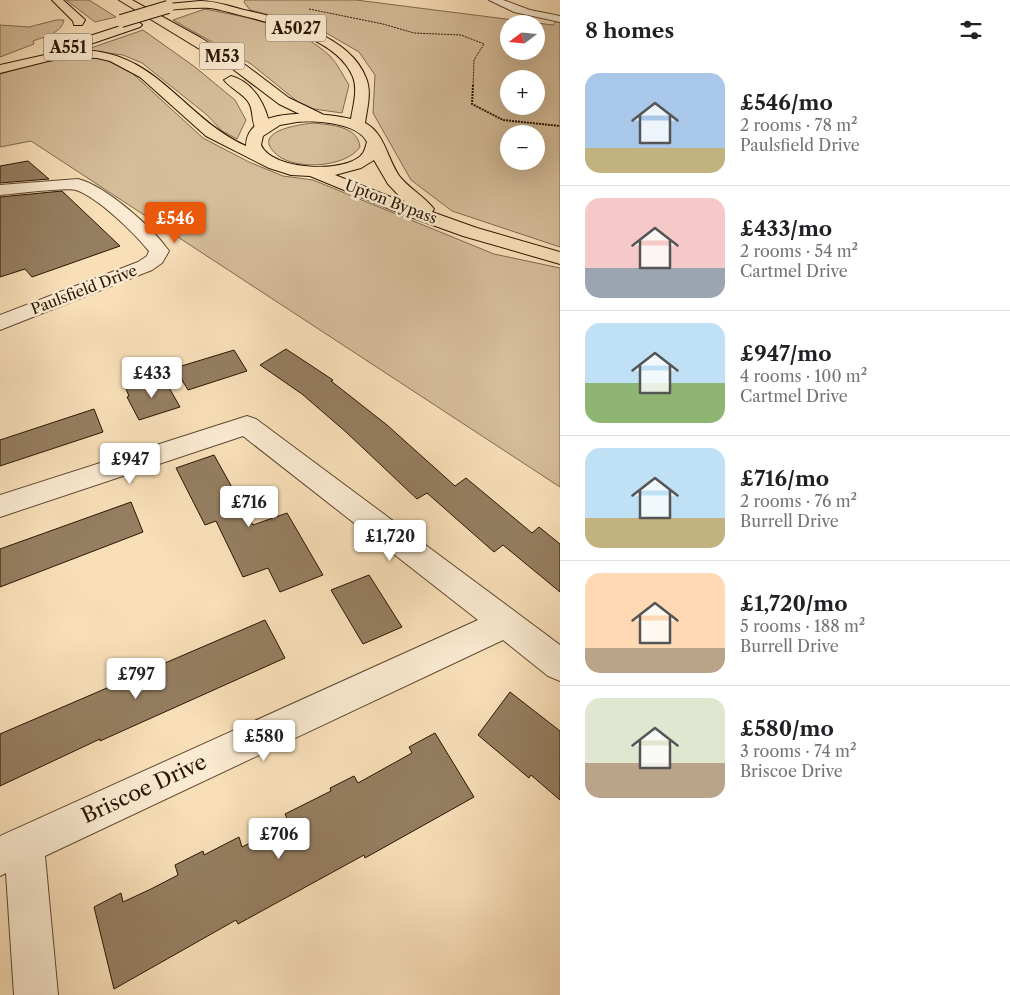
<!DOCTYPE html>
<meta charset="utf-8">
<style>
body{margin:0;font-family:"Libre Caslon Text",serif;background:#f2f2f2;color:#202124;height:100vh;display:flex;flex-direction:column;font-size:19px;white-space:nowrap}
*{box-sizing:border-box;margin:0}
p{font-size:16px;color:#757577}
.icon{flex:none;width:28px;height:28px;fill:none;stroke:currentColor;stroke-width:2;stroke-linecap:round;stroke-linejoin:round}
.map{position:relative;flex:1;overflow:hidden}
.drawer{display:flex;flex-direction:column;background:#fff;width:450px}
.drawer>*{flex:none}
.needle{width:32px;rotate:254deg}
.controls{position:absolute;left:500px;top:15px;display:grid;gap:10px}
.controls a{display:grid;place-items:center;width:45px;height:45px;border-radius:50%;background:#fff;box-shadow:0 5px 20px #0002;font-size:25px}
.price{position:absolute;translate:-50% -42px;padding:0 11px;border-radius:5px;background:#fff;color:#222;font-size:16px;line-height:32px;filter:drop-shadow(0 1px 2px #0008)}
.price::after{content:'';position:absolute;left:50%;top:30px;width:15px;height:11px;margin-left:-8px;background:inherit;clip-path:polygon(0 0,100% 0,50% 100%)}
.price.active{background:#ea580c;color:#fff}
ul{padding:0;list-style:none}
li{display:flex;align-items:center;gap:15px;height:125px;padding:0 25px}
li+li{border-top:1px solid #e0e0e0}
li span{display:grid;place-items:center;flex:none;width:140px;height:100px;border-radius:15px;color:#555}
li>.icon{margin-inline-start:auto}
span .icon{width:60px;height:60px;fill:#fffc;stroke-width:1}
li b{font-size:21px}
h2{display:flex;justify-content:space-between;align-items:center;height:60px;padding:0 25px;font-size:21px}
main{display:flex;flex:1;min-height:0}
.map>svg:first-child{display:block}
.green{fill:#d5bd99;stroke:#80694e;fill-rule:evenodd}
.building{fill:#957e61;stroke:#2a1502}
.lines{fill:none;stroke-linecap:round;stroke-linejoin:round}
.street-casing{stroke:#5e4830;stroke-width:2}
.primary-casing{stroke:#2a1502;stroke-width:2}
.highway-casing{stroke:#2a1502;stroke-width:2}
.path-far1{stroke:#2a1502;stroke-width:1;stroke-dasharray:2 1;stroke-linecap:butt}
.path{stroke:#2a1502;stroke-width:2;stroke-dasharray:2 1;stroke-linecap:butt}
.street{fill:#faead1;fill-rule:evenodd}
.primary{fill:#f8dfb8;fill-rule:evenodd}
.highway{fill:#f8dfb8;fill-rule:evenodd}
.primary-bridge-casing{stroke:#2a1502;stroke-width:14;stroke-linecap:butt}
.primary-bridge{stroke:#f8dfb8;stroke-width:12}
.labels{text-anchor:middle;stroke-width:5;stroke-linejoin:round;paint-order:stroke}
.far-street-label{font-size:15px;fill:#2a1502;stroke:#faead1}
.shield{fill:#faead1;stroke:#685540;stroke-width:1}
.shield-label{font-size:16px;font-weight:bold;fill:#2a1502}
.near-street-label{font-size:21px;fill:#2a1502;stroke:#faead1}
</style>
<main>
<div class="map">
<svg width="560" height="995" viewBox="0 0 560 995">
<rect width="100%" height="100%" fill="#f8dfb8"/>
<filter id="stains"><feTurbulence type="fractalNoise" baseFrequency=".004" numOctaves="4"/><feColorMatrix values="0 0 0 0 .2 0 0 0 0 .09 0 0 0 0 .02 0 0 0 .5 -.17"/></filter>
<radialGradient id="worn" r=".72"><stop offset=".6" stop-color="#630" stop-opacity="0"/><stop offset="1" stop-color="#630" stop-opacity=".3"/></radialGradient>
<!-- green -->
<g class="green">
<path d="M66,0H89L116,17L95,22Z"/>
<path d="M245,0H356L553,25L560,16V247L452,211L411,180L373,113L375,75L359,52L316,27L250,10L244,2ZM509,24H536V51H509ZM509,79H536V106H509ZM509,134H536V161H509Z"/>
<path d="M205,9C249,18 297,25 330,56C338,64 343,76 349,85L342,113L314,109L298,102L251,64L173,20Z"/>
<path d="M56,20H64C62,33 44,37 33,41L34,44L0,57V25L29,27Z"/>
<path d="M143,30L195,67L235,100L246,120L237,139L222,131L207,115L142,63L123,55L85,50Z"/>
<path d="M85,56L105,59L131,72L203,138L249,162L283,176L313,180L494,254L560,268V487L31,141L0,147V74L50,60Z"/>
<path d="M314,123C331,125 358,126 360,147C346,168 290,172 273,151C254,130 303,124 314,123Z"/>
</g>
<!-- building -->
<g class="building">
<path d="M28,161L49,179L0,183V166Z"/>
<path d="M62,191L120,246L32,277L25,269L0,277V197Z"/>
<path d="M286,349L333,380L331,381L387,425L455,486L466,478L532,533L539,527L560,544V592L503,545L494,552L427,493L417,499L346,432L302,394L260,365Z"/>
<path d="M234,350L247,371L188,390L175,368Z"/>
<path d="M163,377L180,407L139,420L127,397L129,396L126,389Z"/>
<path d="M94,409L103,432L0,466V440Z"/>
<path d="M214,455L253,525L287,513L323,575L280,592L268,568L243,577L216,521L205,525L176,468Z"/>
<path d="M131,502L143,532L0,587V549Z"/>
<path d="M369,575L402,627L363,644L331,590Z"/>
<path d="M265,620L285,658L100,741V739L0,786V734Z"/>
<path d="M510,692L560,731V800L531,775L529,778L478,735Z"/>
<path d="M435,733L474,797L365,858L364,855L238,924L236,920L114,989L94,907L121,893L123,902L151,889L178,875L175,865L203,851L204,855L239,837L242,847L289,823L285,814L331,791L330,788L354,776L358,783L412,753L409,747Z"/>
</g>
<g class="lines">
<!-- street casing -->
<g class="street-casing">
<g id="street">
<path d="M489,0H503L530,10L560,16V22L514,12Z"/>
<path d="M78,179C106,186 152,227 169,251L162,263L152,270L0,330V315L138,262L147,256L149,251C134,233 99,198 76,190C68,187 13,194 0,195V185Z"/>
<path d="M247,416L256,419L560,645V681L548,676L503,640L45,856L58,995H14L6,873L0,876V836L478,620L243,436L0,517V495Z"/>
</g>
</g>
<!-- primary casing -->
<g class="primary-casing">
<path id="primary" d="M200,1C215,1 229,6 244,10C284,19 350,35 366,78C372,92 367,109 365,123C385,133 387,159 400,177C410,189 425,197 434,209L432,212L477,228L560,252V264L463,236L402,214L310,176L291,175L269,168L206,136L140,77L110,61L97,58L72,57L48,61L0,73V65L67,50L63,47L65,44L136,21L140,23L142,25L140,27L73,50C156,47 179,115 246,146C246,104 326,113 351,119C353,106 358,90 353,77C338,39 272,23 236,14C227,12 219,9 210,8C196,7 182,9 168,10L162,7L168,4ZM297,122C316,120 358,123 367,142C366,145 365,150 363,153C349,174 272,171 261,145L263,136L280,125ZM374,160L388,184L406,203L335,175L361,168Z"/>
</g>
<!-- highway casing -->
<g class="highway-casing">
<g id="highway">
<path d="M52,0H63L83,18L85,20L82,25H74L73,21Z"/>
<path d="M119,0H132L201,38L244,64L289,98L322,114L324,117L322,120H312L279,104L234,70Z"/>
<path d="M231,76C254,82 267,107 270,128L267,131H257C251,123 254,112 249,103C243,93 231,89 224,80Z"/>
</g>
</g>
<!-- path-far1 -->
<path class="path-far1" d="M309,9L383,24L414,33L461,35L484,44L474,60L473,86"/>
<!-- path -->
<path class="path" d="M473,85L472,104L503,120L560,126"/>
<!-- street -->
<use href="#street" class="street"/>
<!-- primary -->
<use href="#primary" class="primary"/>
<!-- highway -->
<use href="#highway" class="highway"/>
<!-- primary-bridge casing -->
<g class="primary-bridge-casing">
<path id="primary-bridge" d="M121,21L168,7"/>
</g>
<!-- primary-bridge -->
<use href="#primary-bridge" class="primary-bridge"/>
</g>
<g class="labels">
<!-- far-street labels -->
<g class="far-street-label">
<text transform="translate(391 202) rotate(21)" y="5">Upton Bypass</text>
<text transform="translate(84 290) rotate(-21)" y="5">Paulsfield Drive</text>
</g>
<!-- shield labels -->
<g class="shield">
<rect x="266" y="14.5" width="60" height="27" rx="4"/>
<rect x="44" y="33.5" width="48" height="27" rx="4"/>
<rect x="199.5" y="42.5" width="45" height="27" rx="4"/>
</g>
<g class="shield-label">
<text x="296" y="34">A5027</text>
<text x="68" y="53">A551</text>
<text x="222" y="62">M53</text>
</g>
<!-- near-street labels -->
<g class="near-street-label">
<text transform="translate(144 789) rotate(-25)" y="7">Briscoe Drive</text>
</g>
</g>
<rect width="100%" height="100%" filter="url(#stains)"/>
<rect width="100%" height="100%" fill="url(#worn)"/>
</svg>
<div class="controls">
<a><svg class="needle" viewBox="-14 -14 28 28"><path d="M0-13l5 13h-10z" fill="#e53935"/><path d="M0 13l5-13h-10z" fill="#757577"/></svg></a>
<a>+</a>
<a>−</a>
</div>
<b class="price active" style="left:175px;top:244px">£546</b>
<b class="price" style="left:152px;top:399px">£433</b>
<b class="price" style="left:130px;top:485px">£947</b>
<b class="price" style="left:249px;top:528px">£716</b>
<b class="price" style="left:390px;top:562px">£1,720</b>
<b class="price" style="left:136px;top:700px">£797</b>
<b class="price" style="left:264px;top:762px">£580</b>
<b class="price" style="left:279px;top:860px">£706</b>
</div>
<section class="drawer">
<h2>8 homes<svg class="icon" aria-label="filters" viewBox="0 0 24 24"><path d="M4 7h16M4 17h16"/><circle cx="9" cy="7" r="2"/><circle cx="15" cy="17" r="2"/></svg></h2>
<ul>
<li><span style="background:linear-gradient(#a9c7e8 75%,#c2b280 0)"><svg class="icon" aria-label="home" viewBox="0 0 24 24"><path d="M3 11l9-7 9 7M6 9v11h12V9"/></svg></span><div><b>£546/mo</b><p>2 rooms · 78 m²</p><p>Paulsfield Drive</p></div></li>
<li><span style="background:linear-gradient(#f6c9c9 70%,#9aa5b1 0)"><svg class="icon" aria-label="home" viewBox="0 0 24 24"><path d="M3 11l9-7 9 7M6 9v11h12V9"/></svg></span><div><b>£433/mo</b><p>2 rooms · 54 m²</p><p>Cartmel Drive</p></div></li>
<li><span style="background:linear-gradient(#bfe0f5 60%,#8fb573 0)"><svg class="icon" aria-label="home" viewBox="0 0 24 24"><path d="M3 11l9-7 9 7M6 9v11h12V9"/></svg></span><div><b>£947/mo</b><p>4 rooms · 100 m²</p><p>Cartmel Drive</p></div></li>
<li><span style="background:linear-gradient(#bfe0f5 70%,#c2b280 0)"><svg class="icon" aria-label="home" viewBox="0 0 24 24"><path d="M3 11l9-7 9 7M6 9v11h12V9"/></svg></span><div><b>£716/mo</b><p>2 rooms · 76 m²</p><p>Burrell Drive</p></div></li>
<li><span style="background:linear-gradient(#ffd9b3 75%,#b9a48a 0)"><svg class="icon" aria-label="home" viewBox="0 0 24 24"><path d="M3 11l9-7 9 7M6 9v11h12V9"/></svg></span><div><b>£1,720/mo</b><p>5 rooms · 188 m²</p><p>Burrell Drive</p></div></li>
<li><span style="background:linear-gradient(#dfe7d0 65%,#b9a48a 0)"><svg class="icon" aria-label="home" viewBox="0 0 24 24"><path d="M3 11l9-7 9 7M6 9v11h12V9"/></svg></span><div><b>£580/mo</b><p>3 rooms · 74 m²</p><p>Briscoe Drive</p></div></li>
</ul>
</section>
</main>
